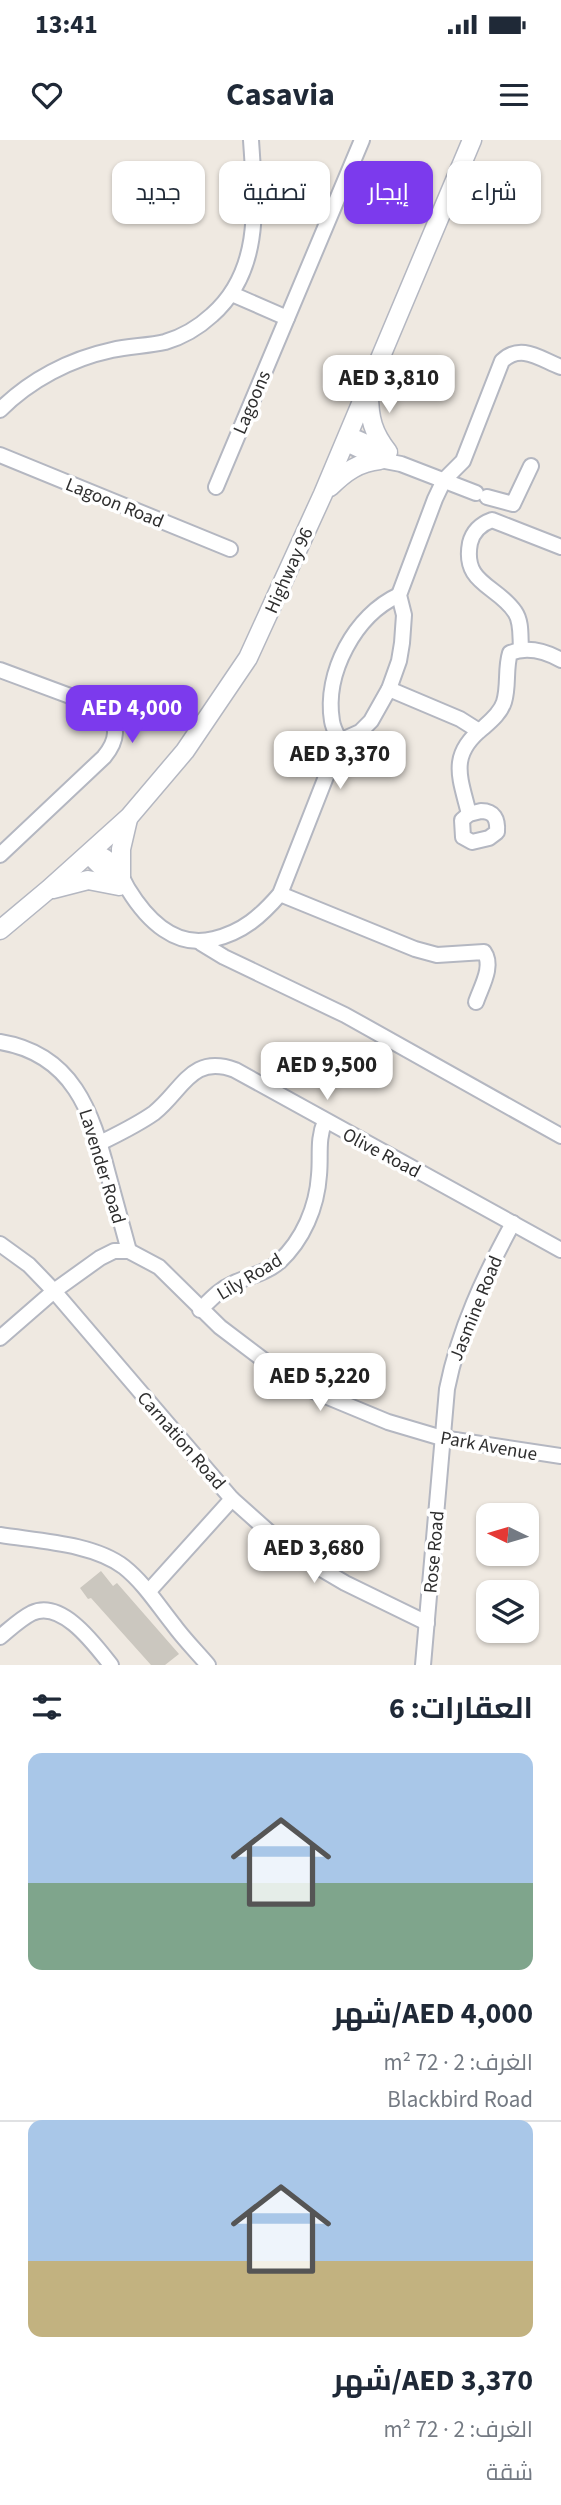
<!DOCTYPE html>
<html lang="ar">
<meta charset="utf-8">
<style>
body{margin:0;font-family:"Source Sans 3",Cairo,sans-serif;background:#f6f6f7;color:#1f2937;direction:rtl;height:100vh;display:flex;flex-direction:column;font-size:26px;white-space:nowrap}
*{box-sizing:border-box;margin:0}
p{font-size:23px;color:#747a83}
.icon{flex:none;width:38px;height:38px;fill:none;stroke:currentColor;stroke-width:2;stroke-linecap:round;stroke-linejoin:round}
.map{position:relative;height:1525px;overflow:hidden;direction:ltr}
.details{display:flex;flex-direction:column;background:#fff;flex:1}
.details>*{flex:none}
.hud{position:absolute;left:21px;top:21px;width:520px;height:63px;direction:rtl;display:flex;gap:14px}
.needle{width:46px;rotate:275deg}
.tools{position:absolute;left:476px;top:1363px;display:grid;gap:14px}
.tools a{display:grid;place-items:center;width:63px;height:63px;border-radius:14px;background:#fff;box-shadow:0 2px 5px #0004;font-size:35px}
.price{position:absolute;translate:-50% -60px;padding:0 16px;border-radius:14px;background:#fff;color:#222;font-size:23px;line-height:46px;filter:drop-shadow(0 2px 4px #0008)}
.price::after{content:'';position:absolute;left:50%;top:42px;width:21px;height:16px;margin-left:-10px;background:inherit;clip-path:polygon(0 0,100% 0,50% 100%)}
.price.selected{background:#7c3aed;color:#fff}
ul{padding:0;list-style:none}
li{display:grid;align-content:center;gap:14px;height:371px;padding:0 28px}
li+li{border-top:2px solid #e0e1e3}
li span{display:grid;place-items:center;height:217px;border-radius:14px;color:#555}
li>.icon{margin-inline-start:auto}
span .icon{width:126px;height:126px;fill:#fffc;stroke-width:1}
li b{font-size:30px}
h2{display:flex;justify-content:space-between;align-items:center;height:84px;padding:0 28px;font-size:30px}
.tag{padding:0 24px;border-radius:14px;background:#fff;box-shadow:0 2px 5px #0004;font-size:24px;line-height:63px}
.tag.selected{background:#7c3aed;color:#fff}
.status{display:flex;justify-content:space-between;align-items:center;height:49px;padding:0 35px;background:#fff;direction:ltr}
.status svg{height:19px;fill:currentColor}
header{display:flex;justify-content:space-between;align-items:center;height:91px;padding:0 28px;background:#fff;font-size:32px;font-weight:700}
.map>svg:first-child{display:block}
.building{fill:#cbc7bf}
.lines{fill:none;stroke-linecap:round;stroke-linejoin:round}
.minor-casing{stroke:#b4b7c1;stroke-width:18}
.tertiary-casing{stroke:#b4b7c1;stroke-width:21}
.minor{stroke:#fff;stroke-width:14}
.tertiary{stroke:#fff;stroke-width:18}
.labels{text-anchor:middle;stroke-width:7;stroke-linejoin:round;paint-order:stroke}
.street-label{font-size:19px;fill:#2e2e2e;stroke:#fff}
</style>
<div class="status"><b>13:41</b><svg viewBox="0 0 49 12"><path d="M0 12V9h3v3zM5 12V6h3v6zM10 12V3h3v9zM15 12V0h3v12zM26 1h20v11H26zM47 4h2v5h-2z"/></svg></div>
<header><svg class="icon" aria-label="menu" viewBox="0 0 24 24"><path d="M4 6h16M4 12h16M4 18h16"/></svg>Casavia<svg class="icon" aria-label="heart" viewBox="0 0 24 24"><path d="M12 20l-8-8c-3-5 5-10 8-4 3-6 11-1 8 4z"/></svg></header>
<div class="map">
<svg width="561" height="1525" viewBox="0 0 561 1525">
<rect width="100%" height="100%" fill="#efe9e1"/>
<!-- building -->
<path class="building" d="M101,1431L113,1446L117,1443L179,1514L165,1525H151L91,1458L88,1459L80,1448Z"/>
<g class="lines">
<!-- minor casing -->
<g class="minor-casing">
<g id="minor">
<path d="M232,154L287,178"/>
<path d="M0,270C30,240 70,219 112,210C129,206 148,206 165,202C182,197 199,187 212,175C263,130 255,62 251,0"/>
<path d="M348,294L387,311"/>
<path d="M344,303L380,320L401,324L476,353"/>
<path d="M0,315L230,409"/>
<path d="M216,347L362,0"/>
<path d="M487,357L513,364L531,326"/>
<path d="M521,509C520,497 522,482 515,472C497,445 462,444 470,403C473,391 481,384 492,380L561,407"/>
<path d="M0,530L105,569C119,586 118,600 104,617L0,715"/>
<path d="M389,549L460,579L479,591"/>
<path d="M340,601C337,595 333,588 332,581C324,533 355,475 399,455"/>
<path d="M481,671C494,671 498,679 497,692L489,698L472,702L463,697L462,680L469,674Z"/>
<path d="M469,674C460,637 448,615 484,587C492,580 501,572 504,562C509,546 505,529 510,513C528,506 545,511 561,520"/>
<path d="M93,710C99,713 106,716 111,721C118,728 123,740 128,749C147,780 176,809 214,799C243,792 261,776 280,754L340,601L360,592L371,581L389,549L399,521L402,503L404,475L399,455L435,359L444,340L463,321L502,221C521,203 540,219 561,227"/>
<path d="M87,715L117,745"/>
<path d="M280,754L415,809L437,815L484,812C494,826 481,847 476,862"/>
<path d="M201,803L224,817L345,875L561,996"/>
<path d="M0,902C73,914 92,972 108,1034C115,1059 122,1085 129,1111"/>
<path d="M100,1003C118,994 137,985 154,973C183,950 191,914 235,930L561,1110"/>
<path d="M0,1104L29,1125L54,1151L232,1359L269,1392L306,1420L345,1443L427,1483"/>
<path d="M200,1170C211,1159 220,1149 234,1143C249,1136 266,1133 279,1122C303,1100 317,1067 319,1035C321,1015 317,1000 325,981"/>
<path d="M0,1198L54,1151L100,1118L114,1111H129L159,1127L220,1187L294,1243L388,1282L442,1298L561,1316"/>
<path d="M0,1395C37,1401 93,1403 124,1427C144,1443 157,1464 173,1484C183,1498 196,1511 208,1525"/>
<path d="M149,1451L232,1359"/>
<path d="M0,1497C10,1489 20,1479 32,1473C62,1459 95,1505 111,1525"/>
<path d="M423,1525L447,1249C459,1189 484,1136 513,1083"/>
</g>
</g>
<!-- tertiary casing -->
<g class="tertiary-casing">
<g id="tertiary">
<path d="M369,254C369,278 373,293 388,312"/>
<path d="M330,347C345,332 359,322 380,320"/>
<path d="M121,737V709L128,679"/>
<path d="M53,749L88,740L119,746"/>
<path d="M0,790L49,749L129,677L185,611L248,518L323,354L472,0"/>
</g>
</g>
<!-- minor -->
<use href="#minor" class="minor"/>
<!-- tertiary -->
<use href="#tertiary" class="tertiary"/>
</g>
<g class="labels">
<!-- street labels -->
<g class="street-label">
<text transform="translate(251 262) rotate(-67)" y="7">Lagoons</text>
<text transform="translate(115 362) rotate(22)" y="7">Lagoon Road</text>
<text transform="translate(288 430) rotate(-66)" y="7">Highway 96</text>
<text transform="translate(382 1012) rotate(28)" y="7">Olive Road</text>
<text transform="translate(103 1026) rotate(73)" y="7">Lavender Road</text>
<text transform="translate(249 1136) rotate(-31)" y="7">Lily Road</text>
<text transform="translate(475 1168) rotate(-68)" y="7">Jasmine Road</text>
<text transform="translate(182 1300) rotate(49)" y="7">Carnation Road</text>
<text transform="translate(489 1305) rotate(10)" y="7">Park Avenue</text>
<text transform="translate(433 1412) rotate(-85)" y="7">Rose Road</text>
</g>
</g>
</svg>
<div class="tools">
<a><svg class="needle" viewBox="-14 -14 28 28"><path d="M0-13l5 13h-10z" fill="#e53935"/><path d="M0 13l5-13h-10z" fill="#747a83"/></svg></a>
<a><svg class="icon" aria-label="layers" viewBox="0 0 24 24"><path d="M12 4l9 5-9 5-9-5zM3 14l9 5 9-5"/></svg></a>
</div>
<b class="price" style="left:389px;top:275px">AED 3,810</b>
<b class="price selected" style="left:132px;top:605px">AED 4,000</b>
<b class="price" style="left:340px;top:651px">AED 3,370</b>
<b class="price" style="left:327px;top:962px">AED 9,500</b>
<b class="price" style="left:320px;top:1273px">AED 5,220</b>
<b class="price" style="left:314px;top:1445px">AED 3,680</b>
<div class="hud">
<a class="tag">شراء</a>
<a class="tag selected">إيجار</a>
<a class="tag">تصفية</a>
<a class="tag">جديد</a>
</div>
</div>
<section class="details">
<h2>العقارات: 6<svg class="icon" aria-label="filters" viewBox="0 0 24 24"><path d="M4 7h16M4 17h16"/><circle cx="9" cy="7" r="2"/><circle cx="15" cy="17" r="2"/></svg></h2>
<ul>
<li><span style="background:linear-gradient(#a9c7e8 60%,#7fa58c 0)"><svg class="icon" aria-label="home" viewBox="0 0 24 24"><path d="M3 11l9-7 9 7M6 9v11h12V9"/></svg></span><div><b>AED 4,000/شهر</b><p>الغرف: 2 · 72 m²</p><p>Blackbird Road</p></div></li>
<li><span style="background:linear-gradient(#a9c7e8 65%,#c2b280 0)"><svg class="icon" aria-label="home" viewBox="0 0 24 24"><path d="M3 11l9-7 9 7M6 9v11h12V9"/></svg></span><div><b>AED 3,370/شهر</b><p>الغرف: 2 · 72 m²</p><p>شقة</p></div></li>
</ul>
</section>
